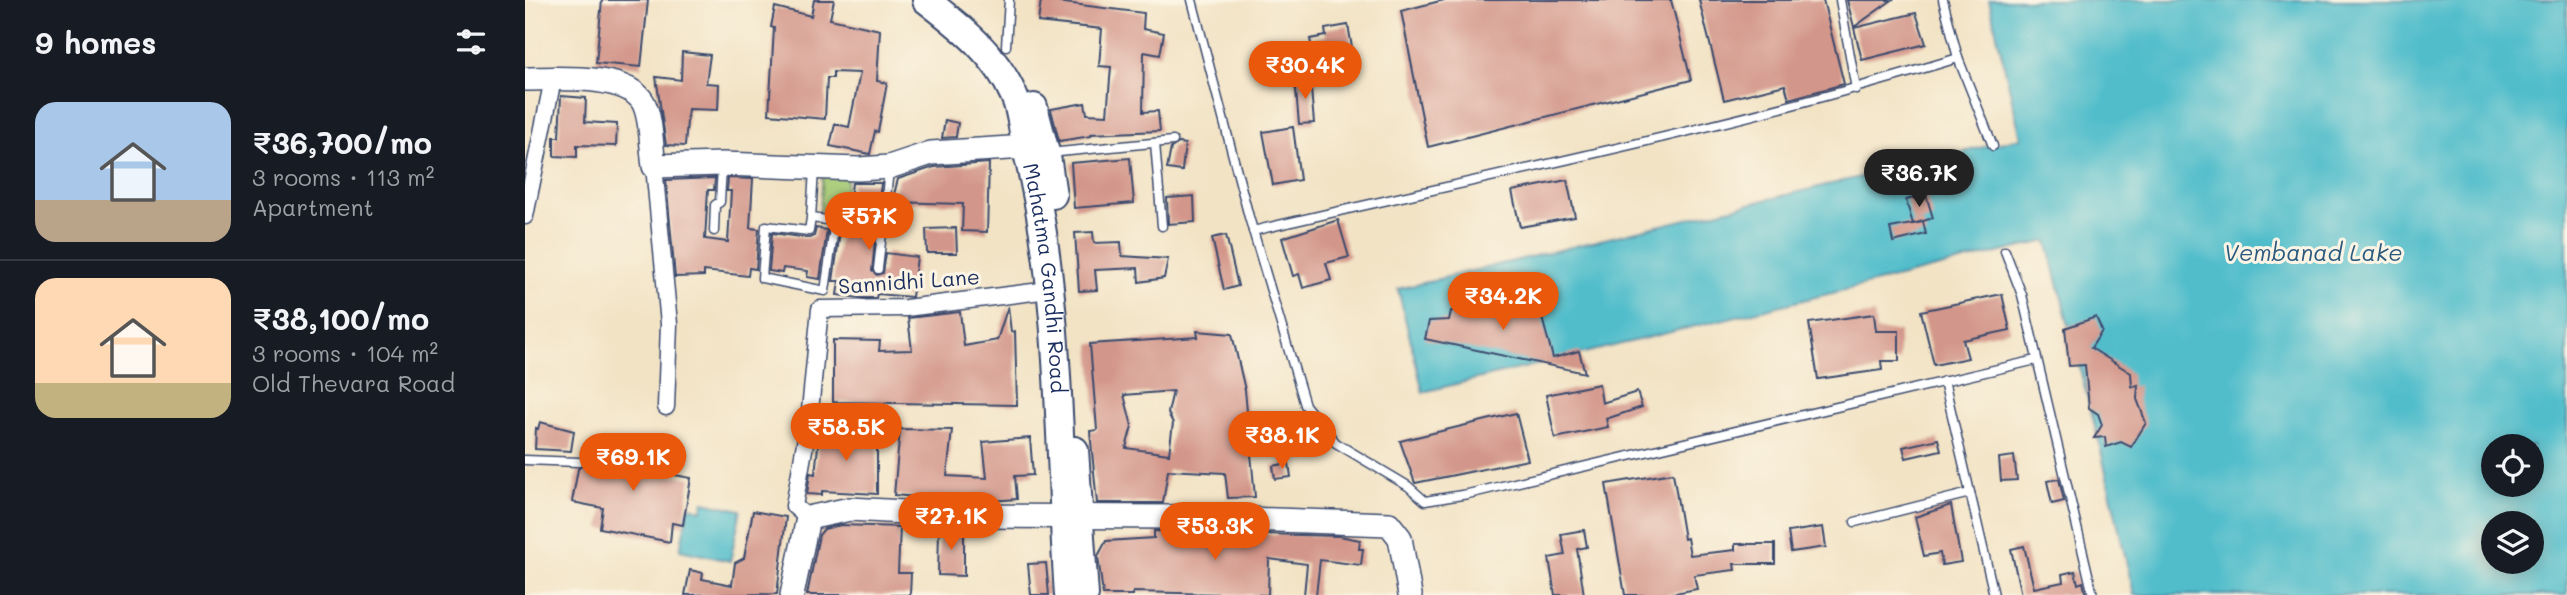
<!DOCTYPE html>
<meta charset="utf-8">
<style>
body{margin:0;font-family:Mali,sans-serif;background:#242831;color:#f1f3f6;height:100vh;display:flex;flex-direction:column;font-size:26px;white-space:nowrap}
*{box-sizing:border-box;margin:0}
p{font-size:23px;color:#9ea1a6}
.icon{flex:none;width:38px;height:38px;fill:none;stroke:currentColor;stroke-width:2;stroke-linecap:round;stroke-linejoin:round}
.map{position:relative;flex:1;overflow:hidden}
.sheet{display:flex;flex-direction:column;background:#171b24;width:525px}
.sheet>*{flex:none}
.buttons{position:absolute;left:1956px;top:434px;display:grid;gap:14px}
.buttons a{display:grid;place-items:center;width:63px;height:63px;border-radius:50%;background:#171b24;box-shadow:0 4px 18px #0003;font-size:35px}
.price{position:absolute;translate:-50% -60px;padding:0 16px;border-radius:24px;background:#ea580c;color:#fff;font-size:23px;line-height:46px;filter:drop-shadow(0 2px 4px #0008)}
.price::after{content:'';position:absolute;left:50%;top:42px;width:21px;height:16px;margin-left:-10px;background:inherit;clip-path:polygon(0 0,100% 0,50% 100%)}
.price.active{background:#222;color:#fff}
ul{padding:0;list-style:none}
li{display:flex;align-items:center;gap:21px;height:175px;padding:0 35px}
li+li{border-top:2px solid #363941}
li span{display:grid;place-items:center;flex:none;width:196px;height:140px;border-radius:21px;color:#555}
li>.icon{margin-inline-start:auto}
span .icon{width:84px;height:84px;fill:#fffc;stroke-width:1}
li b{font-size:30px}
h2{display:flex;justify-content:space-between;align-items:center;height:84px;padding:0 35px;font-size:30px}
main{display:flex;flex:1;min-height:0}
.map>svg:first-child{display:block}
.green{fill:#a6ca74;stroke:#607c69;stroke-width:2}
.water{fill:#51bdcb;stroke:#367694;stroke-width:2;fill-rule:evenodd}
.building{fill:#d3968a;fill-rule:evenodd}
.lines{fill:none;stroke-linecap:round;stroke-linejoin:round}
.lane-casing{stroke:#3b4a6d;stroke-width:11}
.street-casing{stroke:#3b4a6d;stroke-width:19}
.secondary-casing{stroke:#3b4a6d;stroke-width:26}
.primary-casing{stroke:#3b4a6d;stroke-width:30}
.lane{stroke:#fff;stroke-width:8}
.street{stroke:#fff;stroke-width:16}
.secondary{stroke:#fff;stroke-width:23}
.primary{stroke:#fff;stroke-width:26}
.labels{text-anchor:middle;stroke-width:6;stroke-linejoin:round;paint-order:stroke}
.street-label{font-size:21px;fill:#1b2f5e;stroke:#fcf5e5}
.water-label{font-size:23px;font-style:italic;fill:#2b5a7f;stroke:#fcf5e5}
</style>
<main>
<section class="sheet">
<h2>9 homes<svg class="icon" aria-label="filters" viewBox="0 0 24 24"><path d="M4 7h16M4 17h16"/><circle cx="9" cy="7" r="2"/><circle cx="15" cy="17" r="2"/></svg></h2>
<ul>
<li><span style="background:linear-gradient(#a9c7e8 70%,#b9a48a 0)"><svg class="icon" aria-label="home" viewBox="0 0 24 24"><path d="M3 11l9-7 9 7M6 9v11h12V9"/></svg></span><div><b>₹36,700/mo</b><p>3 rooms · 113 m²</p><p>Apartment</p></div></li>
<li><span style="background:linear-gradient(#ffd9b3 75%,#c2b280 0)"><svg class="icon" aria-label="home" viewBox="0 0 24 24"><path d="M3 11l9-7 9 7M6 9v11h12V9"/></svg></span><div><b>₹38,100/mo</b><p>3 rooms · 104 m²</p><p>Old Thevara Road</p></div></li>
</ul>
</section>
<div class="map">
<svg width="2042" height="595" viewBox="0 0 2042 595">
<rect width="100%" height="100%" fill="#fcf5e5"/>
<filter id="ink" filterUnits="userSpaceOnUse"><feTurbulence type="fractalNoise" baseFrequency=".0143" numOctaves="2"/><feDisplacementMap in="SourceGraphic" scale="14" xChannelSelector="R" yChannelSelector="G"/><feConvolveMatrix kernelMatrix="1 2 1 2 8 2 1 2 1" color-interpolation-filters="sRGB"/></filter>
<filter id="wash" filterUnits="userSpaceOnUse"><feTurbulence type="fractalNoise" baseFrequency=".00686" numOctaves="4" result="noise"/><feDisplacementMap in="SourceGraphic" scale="28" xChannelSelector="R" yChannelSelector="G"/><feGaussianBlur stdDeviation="1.57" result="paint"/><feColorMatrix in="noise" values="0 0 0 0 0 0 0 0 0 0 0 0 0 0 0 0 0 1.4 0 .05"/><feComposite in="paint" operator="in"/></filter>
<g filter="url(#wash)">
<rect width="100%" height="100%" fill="#f2e3c5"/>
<!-- green -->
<path class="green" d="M323,173L317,214L295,211L298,174Z"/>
<!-- water -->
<g class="water">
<path d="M1464,0H2042V595H1609L1574,442L1522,241L898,392L873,289L1496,138ZM1969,446H2007V485H1969ZM1969,523H2007V562H1969Z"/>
<path d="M179,502L216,510L205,561L155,550L164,507L177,510Z"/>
</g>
<g id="blocks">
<!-- building -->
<g class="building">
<path d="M77,0H123L116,67L71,63Z"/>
<path d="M289,0H309L305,19L355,30L352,81L362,83L353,132L350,131L345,154L305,146L310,124L324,127L335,73L308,72V78H302L300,119L244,114L249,28L246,27L250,7L286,16Z"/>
<path d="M516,0L619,13L618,29L639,33L635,55L619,52L618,112L633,111L635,131L565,134L566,136L534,141L526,109L560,103L562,114L582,115L586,67L574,66L577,29L513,22Z"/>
<path d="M919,0H1146L1166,80L903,147L876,11Z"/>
<path d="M1174,0H1298L1319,84L1264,99L1260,85L1199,100Z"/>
<path d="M1322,0H1367L1329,27Z"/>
<path d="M1391,13L1401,44L1337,60L1329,28Z"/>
<path d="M823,25L830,64L785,72L782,54L788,53L785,39L801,36L800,29Z"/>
<path d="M157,52L185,55L181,83L194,84L193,110L163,109L160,146L141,145L131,77L156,80Z"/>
<path d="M785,78L789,123L774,124L770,79Z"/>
<path d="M36,96L61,98L60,122L92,124L91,146L52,145V157L29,156V137H34Z"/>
<path d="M420,120L433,123L431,137L417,138Z"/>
<path d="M768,127L775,180L748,185L738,132Z"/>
<path d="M654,143L660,144L657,171L642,169L646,148Z"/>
<path d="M605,158L609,203L549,208L546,163Z"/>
<path d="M464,163L462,232L437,231L438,204L367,202L373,179L409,167Z"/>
<path d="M190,178L189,190H183L180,239L203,242L206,191H202L203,178L228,179L225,228L234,229L231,269L224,268L223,276L179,271V276L150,277L141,180Z"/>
<path d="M1042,180L1050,217L995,227L987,191Z"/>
<path d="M327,183H356L347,271L352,275L358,273L361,253L392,257L387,297L352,294L351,298H334L312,295L314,281H308L315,232H320L322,226Z"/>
<path d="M1401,195L1408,218L1388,224L1381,200Z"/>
<path d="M669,196L670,222L643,224L642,198Z"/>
<path d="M813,220L824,257L801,263L806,280L778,288L774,274L768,276L757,238Z"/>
<path d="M1398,222L1401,234L1368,242L1365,228Z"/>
<path d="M291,228L302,230L295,279L282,277L283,271L258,268L257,273L244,271L247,233L284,238L289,236Z"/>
<path d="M431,228L432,253H402L401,229Z"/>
<path d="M568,232L569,243L596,242L597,256L643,259L639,278L614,282L613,268L570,270L572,290L554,291L550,233Z"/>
<path d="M701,235L713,286L699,290L687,238Z"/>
<path d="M1010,292L1028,358L1054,351L1060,373L900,339L904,321L924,320L926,311Z"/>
<path d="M1477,294L1485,330L1438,340L1443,358L1409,365L1396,311Z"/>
<path d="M483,306L486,332L490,331L492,405L308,402V340L355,341L354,351L387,350L383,318L435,312L439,346L472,340Z"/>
<path d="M1349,314L1351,331H1374V361H1356L1357,370L1293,379L1284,323Z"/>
<path d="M1571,317L1577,331L1566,348L1606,373L1607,387L1613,385L1612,399L1621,423L1606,447L1596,442L1581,447L1580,437L1569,438L1577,425L1573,414L1564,408L1560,365L1544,366L1540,328Z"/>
<path d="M672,331L707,334L720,390L730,497L703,498L700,473L643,470L638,503H572L565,431L572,430L565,344L673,337ZM648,391L643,413L648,423L644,454L601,448L607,426L599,395Z"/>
<path d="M1074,384L1077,403L1112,392L1117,407L1081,419L1083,427L1030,438L1021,395Z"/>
<path d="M991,413L1003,460L890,483L875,441Z"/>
<path d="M15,422L49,431L46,451L10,449L11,428L13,429Z"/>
<path d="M295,428L335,432L352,429V494L297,491V495L282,494L285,473L290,474Z"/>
<path d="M375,429L427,430L422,476L462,478L458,442L505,438L508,475L490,476L492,499L451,502L369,495Z"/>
<path d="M1413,439L1416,450L1381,458L1378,447Z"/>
<path d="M78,447L142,458L139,473L166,478L158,525L147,523L145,542L75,528L78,508L47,502L53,469L60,463L57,456L76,460Z"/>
<path d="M1489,456L1492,480L1476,481L1474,458Z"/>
<path d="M764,463L766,477L750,479L748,466Z"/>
<path d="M1148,473L1159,539L1162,538L1165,555L1210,550V544H1250V564H1209L1210,570L1169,575L1172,589L1139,595H1100L1081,484Z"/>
<path d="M1534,479L1539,501L1527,504L1522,481Z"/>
<path d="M1426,505L1436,562L1417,565L1415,553L1399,556L1390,517Z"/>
<path d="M228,511L261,517L252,594L160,595L165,570L178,573L177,579L207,585L210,563L219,558Z"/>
<path d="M316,525L375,527L373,573H386L385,595H282L294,535L299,529Z"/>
<path d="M1298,527L1301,547L1266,552L1263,532Z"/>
<path d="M414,529H439V576L413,575Z"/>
<path d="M1059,530L1062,547L1052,549L1059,595H1030L1024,558L1040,555L1036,534Z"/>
<path d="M629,531L814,536L835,540L834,549H838L836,565L795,560L791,595H779L782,564L744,559L743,595L608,592V595H578L573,556L581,541L629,538Z"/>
<path d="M1499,546L1509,588L1538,582L1537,574L1550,571L1553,584L1558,582L1561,595H1496L1486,549Z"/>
<path d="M521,563L524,595H506L503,564Z"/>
</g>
</g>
</g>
<g filter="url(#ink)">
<use href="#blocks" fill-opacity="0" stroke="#3b4a6d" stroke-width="2"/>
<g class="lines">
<!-- lane casing -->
<g class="lane-casing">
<g id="lane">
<path d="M667,0L724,217L780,405L811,443L883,486L900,501L943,494L1511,360"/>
<path d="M1315,0L1331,89"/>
<path d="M1418,0L1433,58L1468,146"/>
<path d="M481,46L484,0"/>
<path d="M630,143L637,226"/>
<path d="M524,153L648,141"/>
<path d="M286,218L284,231L241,226L237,278L300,291L310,221L286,218L289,170"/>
<path d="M189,231L190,205L195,202L197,167"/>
<path d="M728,231C963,176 1202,129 1433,58"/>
<path d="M1480,251L1497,295L1568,595"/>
<path d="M353,269L364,170"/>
<path d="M1419,381L1469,595"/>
<path d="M0,460L54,462"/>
<path d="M1330,522L1445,493"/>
</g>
</g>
<!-- street casing -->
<g class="street-casing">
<g id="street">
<path d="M129,166L144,324L141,407"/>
<path d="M0,216L28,79"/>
<path d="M283,518L269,506L284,421L295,309L381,308L524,290"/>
</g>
</g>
<!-- secondary casing -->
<g class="secondary-casing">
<g id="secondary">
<path d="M0,79C31,79 101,73 118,102C127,118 126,148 129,166L197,164L334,169L364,167L406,153L501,147"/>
<path d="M267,595L283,518L325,509L451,516L666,517L864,524L875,538L885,595"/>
</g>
</g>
<!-- primary casing -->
<g class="primary-casing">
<g id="primary">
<path id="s1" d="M401,0C436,27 471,54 489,96C497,113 497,135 502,153C537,290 533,453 543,595"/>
<path d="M509,107L522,156L528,195"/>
<path d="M550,450L560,595"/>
</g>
</g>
<!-- lane -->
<use href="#lane" class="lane"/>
<!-- street -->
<use href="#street" class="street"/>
<!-- secondary -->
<use href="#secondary" class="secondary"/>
<!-- primary -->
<use href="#primary" class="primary"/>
</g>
</g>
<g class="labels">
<!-- street labels -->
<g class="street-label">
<text dy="7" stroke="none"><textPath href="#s1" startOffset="317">Mahatma Gandhi Road</textPath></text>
<text transform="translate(384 282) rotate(-4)" y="7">Sannidhi Lane</text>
</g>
<!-- water labels -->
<g class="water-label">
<text x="1788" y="261">Vembanad Lake</text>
</g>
</g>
</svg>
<div class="buttons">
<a><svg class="icon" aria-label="locate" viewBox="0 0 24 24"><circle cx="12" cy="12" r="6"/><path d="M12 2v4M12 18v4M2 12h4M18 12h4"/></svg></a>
<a><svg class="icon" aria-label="layers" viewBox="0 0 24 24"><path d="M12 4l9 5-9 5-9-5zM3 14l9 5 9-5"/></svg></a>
</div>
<b class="price" style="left:780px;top:101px">₹30.4K</b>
<b class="price active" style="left:1394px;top:209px">₹36.7K</b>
<b class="price" style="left:344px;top:252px">₹57K</b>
<b class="price" style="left:978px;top:332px">₹34.2K</b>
<b class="price" style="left:321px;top:463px">₹58.5K</b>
<b class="price" style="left:757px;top:471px">₹38.1K</b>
<b class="price" style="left:108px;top:493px">₹69.1K</b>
<b class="price" style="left:426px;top:552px">₹27.1K</b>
<b class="price" style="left:690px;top:562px">₹53.3K</b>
</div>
</main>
